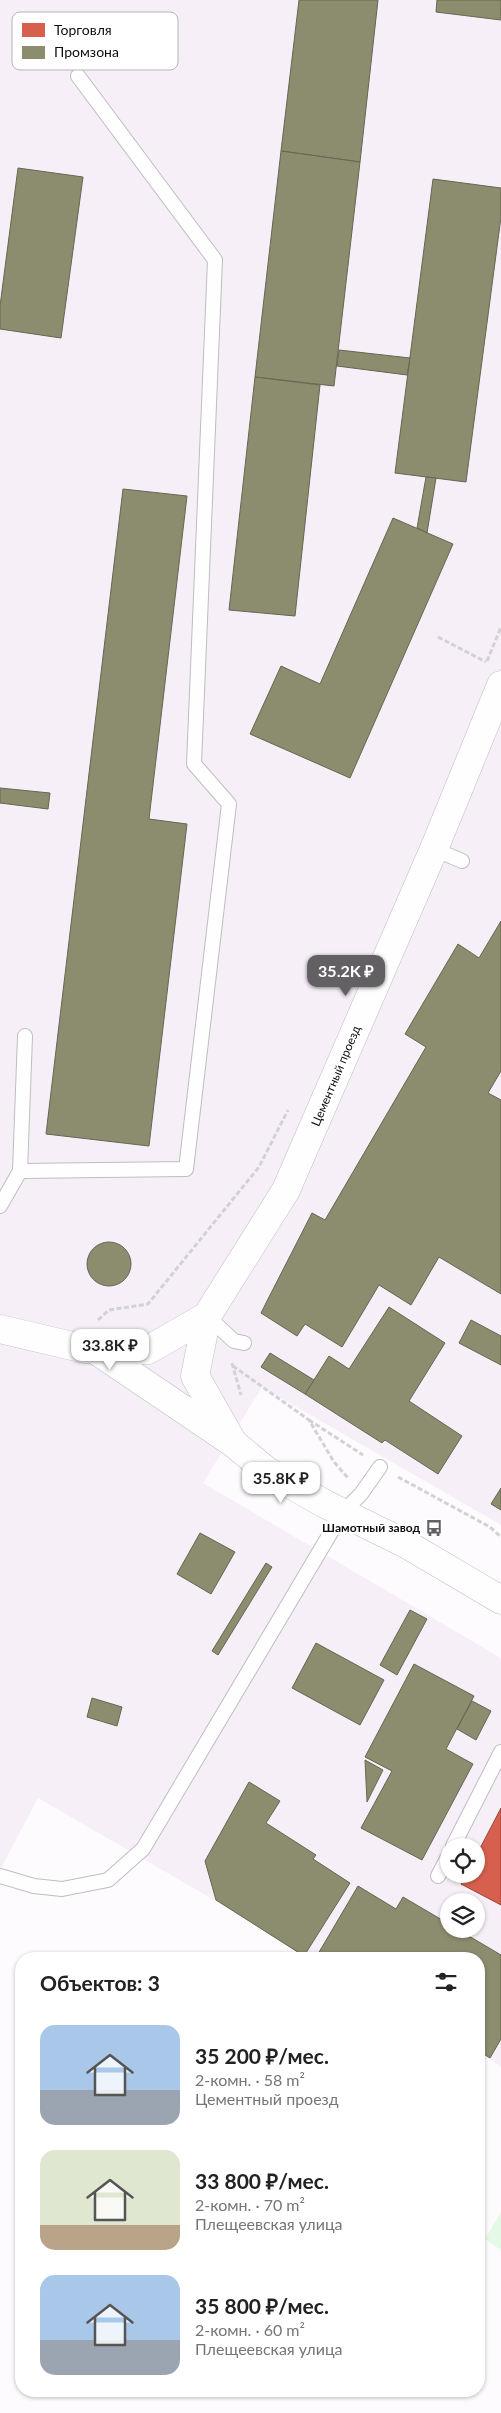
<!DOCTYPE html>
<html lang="ru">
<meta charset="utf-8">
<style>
body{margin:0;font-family:Lato,sans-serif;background:#f6f6f6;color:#222;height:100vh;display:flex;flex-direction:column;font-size:19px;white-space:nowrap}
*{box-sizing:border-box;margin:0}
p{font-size:16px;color:#767676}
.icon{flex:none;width:28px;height:28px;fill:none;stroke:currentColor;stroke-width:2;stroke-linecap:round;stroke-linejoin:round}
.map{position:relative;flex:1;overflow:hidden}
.sheet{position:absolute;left:15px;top:1952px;width:470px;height:445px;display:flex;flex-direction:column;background:#fff;border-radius:20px;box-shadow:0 1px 4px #0004}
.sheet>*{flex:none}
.fabs{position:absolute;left:440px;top:1838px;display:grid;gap:10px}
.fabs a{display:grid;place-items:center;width:45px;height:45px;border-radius:50%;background:#fff;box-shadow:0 1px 4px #0004;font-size:25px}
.price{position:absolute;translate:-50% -42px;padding:0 11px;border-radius:10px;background:#fff;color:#222;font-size:16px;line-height:32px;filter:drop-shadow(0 1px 2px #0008)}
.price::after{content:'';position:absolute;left:50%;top:30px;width:15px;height:11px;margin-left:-8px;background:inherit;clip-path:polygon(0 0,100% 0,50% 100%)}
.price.current{background:#626063;color:#fff}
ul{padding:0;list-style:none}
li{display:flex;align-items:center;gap:15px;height:125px;padding:0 25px}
li span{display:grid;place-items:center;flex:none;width:140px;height:100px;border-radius:15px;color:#555}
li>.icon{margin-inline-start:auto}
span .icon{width:60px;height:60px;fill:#fffc;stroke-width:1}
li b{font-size:21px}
h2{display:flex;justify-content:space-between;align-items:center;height:60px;padding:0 25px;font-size:21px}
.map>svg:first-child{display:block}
.built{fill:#f6eff8;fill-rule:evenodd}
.green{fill:#e4f9e6}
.shops{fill:#d6604d;stroke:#9a473a}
.industry{fill:#8c8c6e;stroke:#666652}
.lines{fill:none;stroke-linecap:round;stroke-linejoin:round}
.service-casing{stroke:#bfbdc0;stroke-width:16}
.minor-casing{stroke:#bfbdc0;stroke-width:29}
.tertiary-casing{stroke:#bfbdc0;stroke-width:29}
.path{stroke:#d2d2d4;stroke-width:3;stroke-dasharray:5 2.5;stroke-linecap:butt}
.service{stroke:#fffeff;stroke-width:14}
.minor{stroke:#fffeff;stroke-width:28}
.tertiary{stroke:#fffeff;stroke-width:28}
.labels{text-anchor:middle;stroke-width:5;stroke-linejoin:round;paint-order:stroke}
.street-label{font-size:12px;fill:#0f0d0f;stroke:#fff}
.poi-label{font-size:12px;font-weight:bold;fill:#0f0d0f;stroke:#fff;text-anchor:end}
.key{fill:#fff;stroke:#b7b6b7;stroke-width:1}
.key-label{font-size:14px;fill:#0f0d0f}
</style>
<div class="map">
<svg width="501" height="2413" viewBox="0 0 501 2413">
<rect width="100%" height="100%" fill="#fdfbfe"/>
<!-- built -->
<path class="built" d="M0,0H501V1525L262,1387L203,1483L501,1658V2066L479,2053V1959H316L38,1798L0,1870ZM449,1846H476V1874H449ZM449,1901H476V1929H449Z"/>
<!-- green -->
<path class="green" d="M501,2212V2250L485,2239Z"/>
<!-- shops -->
<path class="shops" d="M501,1808V1905L461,1884L467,1874H476V1856Z"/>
<!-- industry -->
<g class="industry">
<path d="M299,0H378L360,162L281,151Z"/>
<path d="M437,0H501V20L436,12Z"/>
<path d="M281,151L360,162L334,386L255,377Z"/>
<path d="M18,168L83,177L61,338L0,329V306Z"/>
<path d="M433,179L501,188V217L466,482L395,473Z"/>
<path d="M339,350L410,358L407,375L337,366Z"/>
<path d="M255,377L320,385L295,616L229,610Z"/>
<path d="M426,477L436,478L427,533L417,528Z"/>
<path d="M123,489L187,496L149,819L187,824L149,1146L46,1134Z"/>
<path d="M393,518L453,544L350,778L250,734L281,666L320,684Z"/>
<path d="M0,788L50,793L48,809L0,803Z"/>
<path d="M501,921V1071L488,1093L501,1100V1294L439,1257L411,1305L379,1285L342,1347L305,1324L297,1336L261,1313L267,1301L312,1213L325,1220L426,1047L405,1034L458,944L479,958Z"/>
<circle cx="109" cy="1264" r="22"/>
<path d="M389,1307L445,1343L409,1401L462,1436L438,1474L385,1440L382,1443L305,1394L329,1356L349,1369Z"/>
<path d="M471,1320L501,1336V1365L459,1343Z"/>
<path d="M270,1353L314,1380L305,1394L261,1367Z"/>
<path d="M501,1488V1510L491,1504Z"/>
<path d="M200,1533L235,1552L211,1594L177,1574Z"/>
<path d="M266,1563L272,1567L218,1655L212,1651Z"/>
<path d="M410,1610L427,1619L397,1675L380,1665Z"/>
<path d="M316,1643L384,1680L360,1725L292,1688Z"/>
<path d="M414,1664L474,1696L446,1749L473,1764L422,1860L361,1828L392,1771L365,1757Z"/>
<path d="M92,1698L122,1707L117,1726L87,1717Z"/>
<path d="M472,1701L491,1711L476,1740L457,1729Z"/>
<path d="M365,1760L383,1770L367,1802Z"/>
<path d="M249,1782L280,1801L266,1823L316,1855L313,1859L350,1883L304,1956L216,1900L205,1861Z"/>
<path d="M358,1886L396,1909L403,1897L449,1924V1929H457L501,1955V2039L490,2058L479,2051V1959H315Z"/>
</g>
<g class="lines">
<!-- service casing -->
<g class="service-casing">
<g id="service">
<path d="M434,849L462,861"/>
<path d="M20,1171L186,1169L229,804L194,764L215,260L78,76"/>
<path d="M0,1206L20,1171L25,1036"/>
<path d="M207,1316L234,1341L244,1343"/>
<path d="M453,1846L501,1752"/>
<path d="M0,1876L34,1886L62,1889L108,1880L143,1849L343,1512L361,1494L380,1467"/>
<path d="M438,1876L449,1855"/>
</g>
</g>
<!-- minor casing -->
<g class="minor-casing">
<g id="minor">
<path d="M0,1329L85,1349L148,1350L207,1316"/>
<path d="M94,1349L233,1443"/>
</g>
</g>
<!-- tertiary casing -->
<g class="tertiary-casing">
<path id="tertiary" d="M501,685L434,849L286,1190L207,1316L195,1376L233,1443L267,1471L325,1504L406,1544L501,1600"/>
</g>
<!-- path -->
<g class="path">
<path d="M438,637L486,662"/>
<path d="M487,661L501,627"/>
<path d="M98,1320L109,1310L148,1304L259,1167L288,1110"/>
<path d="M232,1363L241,1395"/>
<path d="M233,1366L309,1420L334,1462L348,1478"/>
<path d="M309,1420L363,1455"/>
<path d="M398,1477L490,1527L501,1537"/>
</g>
<!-- service -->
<use href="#service" class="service"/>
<!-- minor -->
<use href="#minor" class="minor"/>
<!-- tertiary -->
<use href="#tertiary" class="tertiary"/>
</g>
<!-- icons -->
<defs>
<g id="bus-bare" transform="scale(1.35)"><path d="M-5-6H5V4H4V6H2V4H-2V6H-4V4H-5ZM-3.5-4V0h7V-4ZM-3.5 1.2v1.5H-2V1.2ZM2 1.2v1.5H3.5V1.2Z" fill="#626063" stroke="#fff" stroke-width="2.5" paint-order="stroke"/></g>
</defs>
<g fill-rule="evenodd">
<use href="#bus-bare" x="434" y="1528"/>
</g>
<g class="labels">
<!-- street labels -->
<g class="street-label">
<text transform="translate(336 1076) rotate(-67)" y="4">Цементный проезд</text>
</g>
<!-- poi labels -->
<g class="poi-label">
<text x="420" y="1532">Шамотный завод</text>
</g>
</g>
<!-- legend -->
<rect x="12" y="12" width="166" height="58" rx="8" class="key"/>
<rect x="22" y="23" width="23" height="14" fill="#d6604d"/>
<rect x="22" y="46" width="23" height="13" fill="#8c8c6e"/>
<g class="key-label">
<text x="54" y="35">Торговля</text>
<text x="54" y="57">Промзона</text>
</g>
</svg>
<div class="fabs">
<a><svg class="icon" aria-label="locate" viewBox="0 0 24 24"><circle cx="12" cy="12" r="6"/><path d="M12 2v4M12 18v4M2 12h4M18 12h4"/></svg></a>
<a><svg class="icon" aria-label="layers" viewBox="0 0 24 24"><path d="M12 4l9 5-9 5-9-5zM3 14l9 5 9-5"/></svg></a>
</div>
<b class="price current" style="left:346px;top:997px">35.2K ₽</b>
<b class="price" style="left:110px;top:1371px">33.8K ₽</b>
<b class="price" style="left:281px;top:1504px">35.8K ₽</b>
<section class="sheet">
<h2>Объектов: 3<svg class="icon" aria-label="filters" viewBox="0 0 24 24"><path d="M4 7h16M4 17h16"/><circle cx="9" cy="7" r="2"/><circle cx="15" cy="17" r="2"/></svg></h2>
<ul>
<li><span style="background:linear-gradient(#a9c7e8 65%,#9aa5b1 0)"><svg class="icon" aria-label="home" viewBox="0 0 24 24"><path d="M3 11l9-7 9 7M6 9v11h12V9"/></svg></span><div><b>35 200 ₽/мес.</b><p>2-комн. · 58 m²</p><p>Цементный проезд</p></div></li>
<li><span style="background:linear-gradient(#dfe7d0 75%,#b9a48a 0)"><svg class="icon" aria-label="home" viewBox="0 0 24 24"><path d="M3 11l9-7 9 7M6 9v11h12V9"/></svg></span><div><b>33 800 ₽/мес.</b><p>2-комн. · 70 m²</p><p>Плещеевская улица</p></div></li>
<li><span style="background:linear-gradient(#a9c7e8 65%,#9aa5b1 0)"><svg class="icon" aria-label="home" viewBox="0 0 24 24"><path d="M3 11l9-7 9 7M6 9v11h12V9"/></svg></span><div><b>35 800 ₽/мес.</b><p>2-комн. · 60 m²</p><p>Плещеевская улица</p></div></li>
</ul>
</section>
</div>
